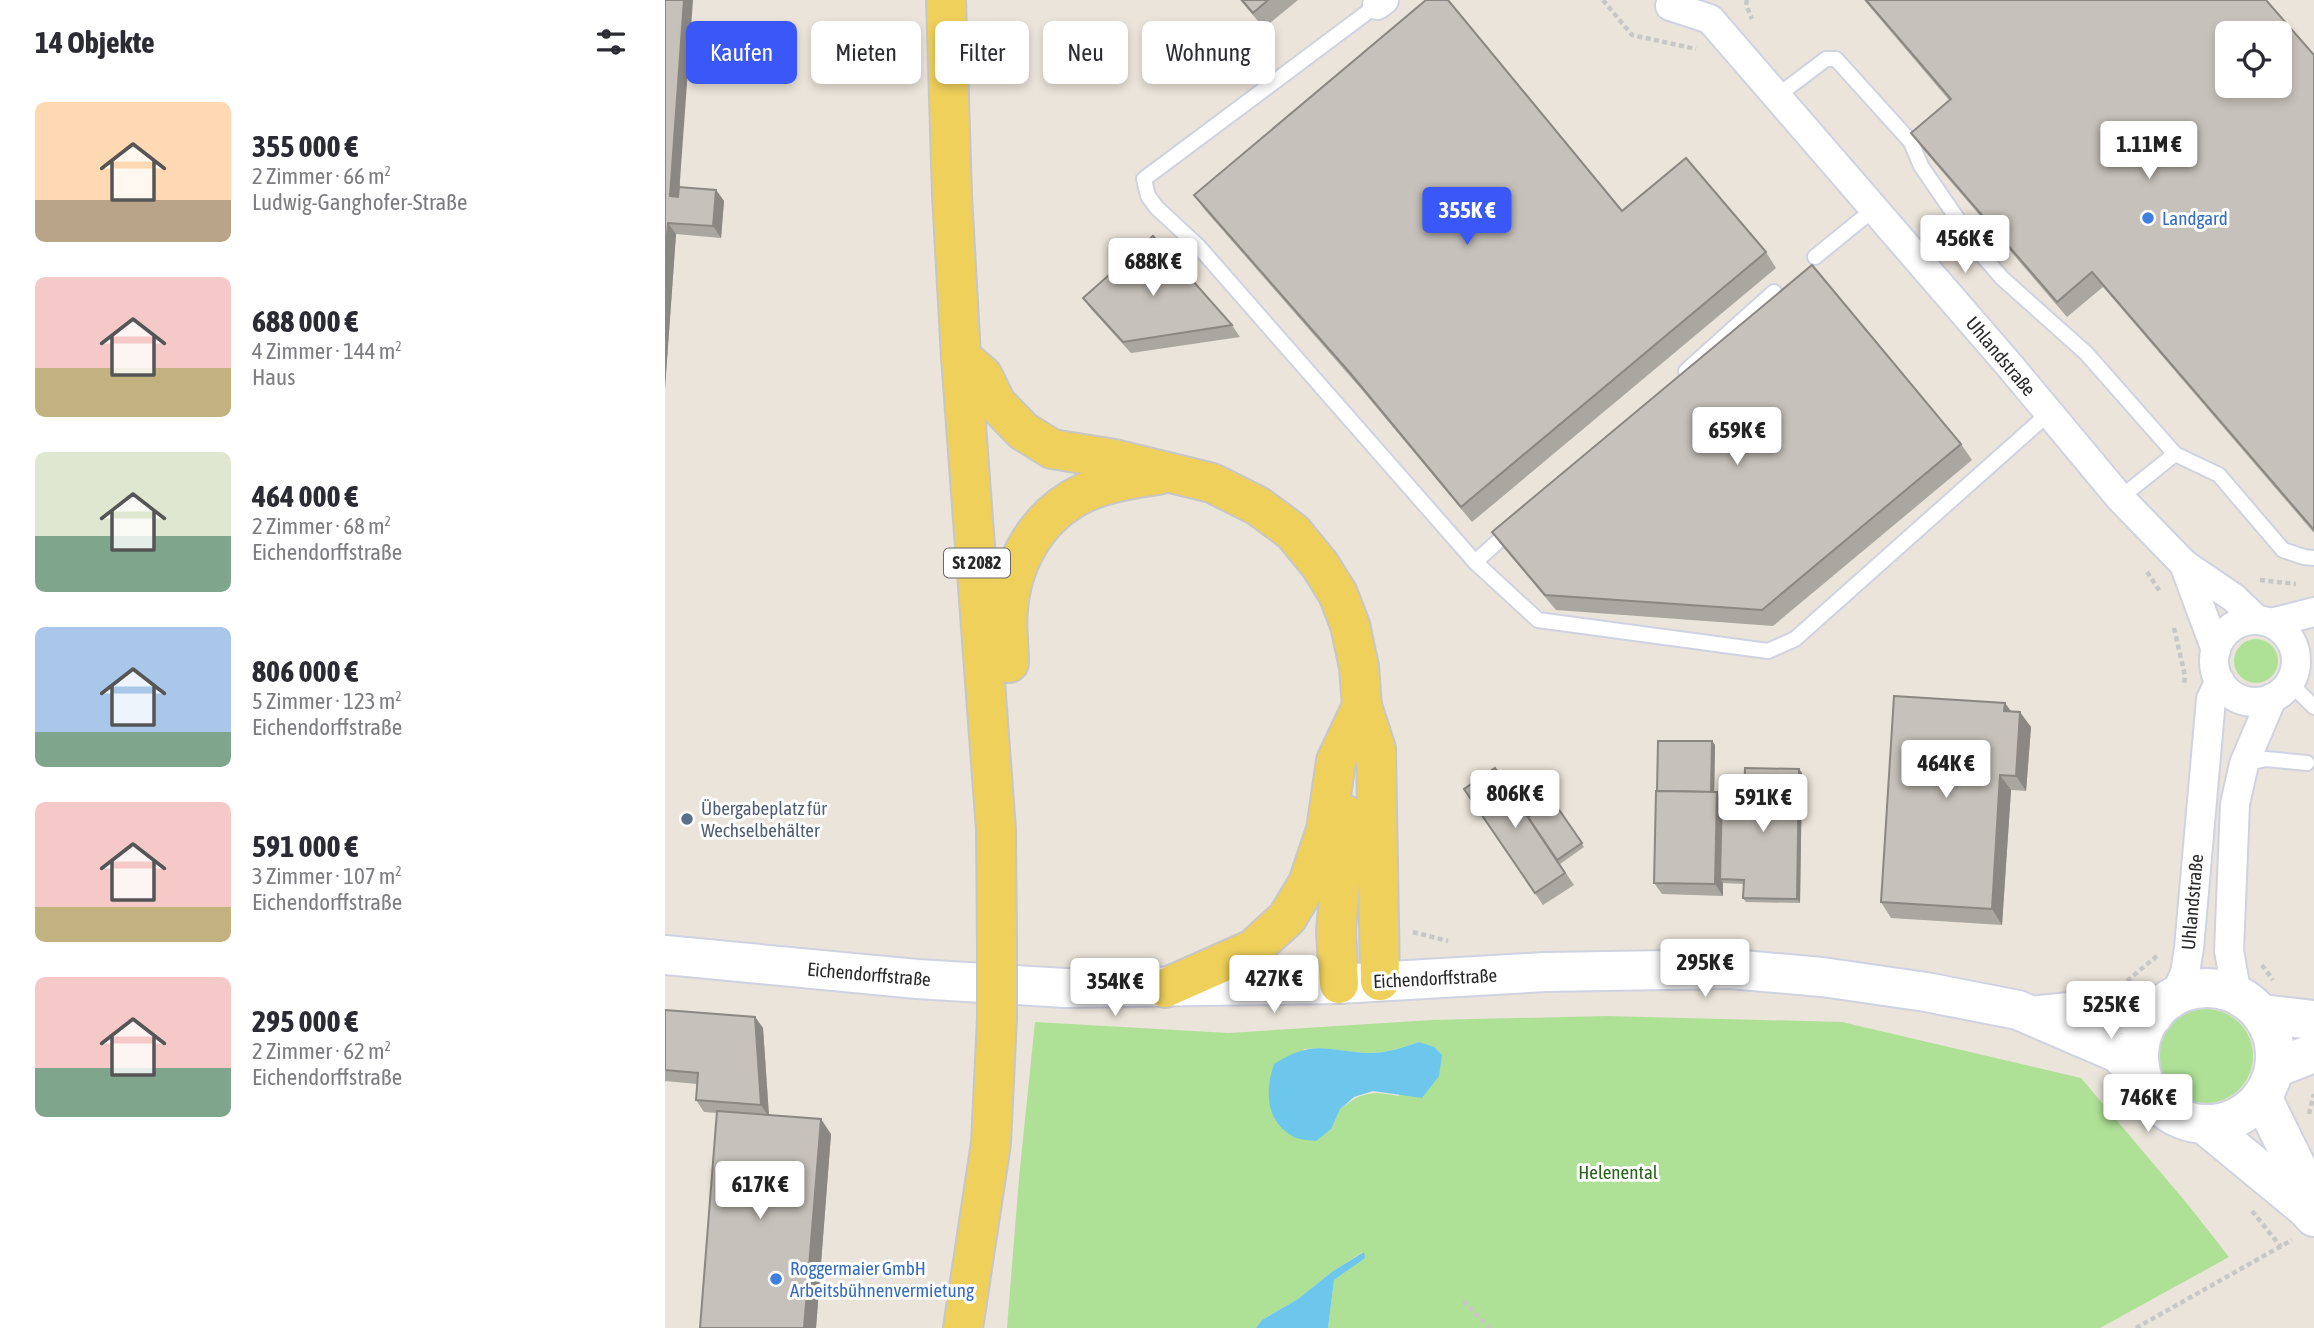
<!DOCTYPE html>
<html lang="de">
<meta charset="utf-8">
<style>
body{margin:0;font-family:"Asap Condensed",sans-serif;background:#f2f2f3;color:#2b2b33;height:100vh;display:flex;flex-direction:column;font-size:26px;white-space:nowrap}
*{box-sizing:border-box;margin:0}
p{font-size:23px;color:#7c7c81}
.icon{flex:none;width:38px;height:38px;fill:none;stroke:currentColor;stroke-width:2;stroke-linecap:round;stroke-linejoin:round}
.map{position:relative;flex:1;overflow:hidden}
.details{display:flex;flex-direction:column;background:#fff;width:665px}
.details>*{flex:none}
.banner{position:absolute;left:21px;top:21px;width:665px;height:63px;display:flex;gap:14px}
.controls{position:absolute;left:1550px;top:21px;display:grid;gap:14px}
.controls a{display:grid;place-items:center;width:77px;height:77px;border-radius:10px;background:#fff;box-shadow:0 4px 10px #0003;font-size:35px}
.price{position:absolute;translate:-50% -60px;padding:0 16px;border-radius:7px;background:#fff;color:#222;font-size:23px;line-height:46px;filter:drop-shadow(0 2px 4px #0008)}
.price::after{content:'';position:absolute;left:50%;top:42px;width:21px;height:16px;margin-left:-10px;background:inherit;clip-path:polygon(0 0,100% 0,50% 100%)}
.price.selected{background:#3a58f8;color:#fff}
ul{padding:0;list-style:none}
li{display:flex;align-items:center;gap:21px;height:175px;padding:0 35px}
li span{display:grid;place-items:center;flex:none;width:196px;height:140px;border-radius:10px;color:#555}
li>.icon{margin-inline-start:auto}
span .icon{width:84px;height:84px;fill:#fffc;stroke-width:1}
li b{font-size:30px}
h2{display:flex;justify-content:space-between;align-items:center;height:84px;padding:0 35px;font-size:30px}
.pill{padding:0 24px;border-radius:10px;background:#fff;box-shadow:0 4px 10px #0003;font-size:24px;line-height:63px}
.pill.selected{background:#3a58f8;color:#fff}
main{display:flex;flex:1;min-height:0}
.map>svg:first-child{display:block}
.green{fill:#aee196;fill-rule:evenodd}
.water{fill:#6dc7ed}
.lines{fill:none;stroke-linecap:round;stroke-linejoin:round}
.lane-casing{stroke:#cfd2e1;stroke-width:18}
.street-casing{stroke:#cfd2e1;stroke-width:32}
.secondary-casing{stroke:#cfd2e1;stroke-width:42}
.primary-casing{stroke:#c7c7c7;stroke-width:42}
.path{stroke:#c7c7c7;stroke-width:4.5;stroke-dasharray:5 3.5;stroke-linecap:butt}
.lane{stroke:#fff;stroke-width:14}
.street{stroke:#fff;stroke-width:28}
.secondary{stroke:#fff;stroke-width:38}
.primary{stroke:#efd05b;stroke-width:38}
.primary-bridge-casing{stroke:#c7c7c7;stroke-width:42;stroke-linecap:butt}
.primary-bridge{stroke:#efd05b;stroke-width:38}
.wall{fill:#aaa6a0}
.shaded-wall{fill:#8b8782}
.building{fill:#c6c1ba;stroke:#8b8782;stroke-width:2;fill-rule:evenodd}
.shop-dot{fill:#3f7fe0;stroke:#fff;stroke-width:2.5}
.service-dot{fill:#5c6f8a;stroke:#fff;stroke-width:2.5}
.labels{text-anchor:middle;stroke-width:6;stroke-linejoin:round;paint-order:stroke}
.shield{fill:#fff;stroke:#686868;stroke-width:2}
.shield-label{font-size:18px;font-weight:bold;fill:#282828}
.shop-label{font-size:19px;fill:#366cbe;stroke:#fff;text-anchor:start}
.street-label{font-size:19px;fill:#282828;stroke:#fff}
.service-label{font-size:19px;fill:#4e5e75;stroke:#fff;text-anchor:start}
.park-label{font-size:19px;fill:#27641a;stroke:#fff}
</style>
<main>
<section class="details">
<h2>14 Objekte<svg class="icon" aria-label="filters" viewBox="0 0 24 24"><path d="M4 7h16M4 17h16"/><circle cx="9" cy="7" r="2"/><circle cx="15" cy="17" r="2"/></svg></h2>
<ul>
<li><span style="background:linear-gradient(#ffd9b3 70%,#b9a48a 0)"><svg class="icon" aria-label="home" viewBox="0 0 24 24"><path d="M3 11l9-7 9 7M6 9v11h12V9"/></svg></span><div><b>355 000 €</b><p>2 Zimmer · 66 m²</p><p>Ludwig-Ganghofer-Straße</p></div></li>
<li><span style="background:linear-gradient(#f6c9c9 65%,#c2b280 0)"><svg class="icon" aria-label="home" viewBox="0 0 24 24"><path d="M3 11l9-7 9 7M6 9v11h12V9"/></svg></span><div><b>688 000 €</b><p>4 Zimmer · 144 m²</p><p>Haus</p></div></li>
<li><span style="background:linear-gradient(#dfe7d0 60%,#7fa58c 0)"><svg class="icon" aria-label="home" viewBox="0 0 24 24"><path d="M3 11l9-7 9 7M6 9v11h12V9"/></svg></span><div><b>464 000 €</b><p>2 Zimmer · 68 m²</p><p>Eichendorffstraße</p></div></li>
<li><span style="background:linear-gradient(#a9c7e8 75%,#7fa58c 0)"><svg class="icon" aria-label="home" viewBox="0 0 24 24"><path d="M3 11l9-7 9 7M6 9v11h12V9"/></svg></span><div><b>806 000 €</b><p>5 Zimmer · 123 m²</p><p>Eichendorffstraße</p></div></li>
<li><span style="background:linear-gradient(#f6c9c9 75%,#c2b280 0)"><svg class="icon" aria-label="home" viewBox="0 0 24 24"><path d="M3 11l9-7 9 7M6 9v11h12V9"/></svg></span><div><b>591 000 €</b><p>3 Zimmer · 107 m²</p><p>Eichendorffstraße</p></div></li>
<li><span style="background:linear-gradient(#f6c9c9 65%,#7fa58c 0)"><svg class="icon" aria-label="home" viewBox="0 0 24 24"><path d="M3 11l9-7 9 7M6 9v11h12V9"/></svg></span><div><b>295 000 €</b><p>2 Zimmer · 62 m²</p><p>Eichendorffstraße</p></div></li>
</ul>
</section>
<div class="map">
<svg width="1649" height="1328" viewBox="0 0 1649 1328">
<rect width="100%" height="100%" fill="#ebe4da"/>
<!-- green -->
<g class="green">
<circle cx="1591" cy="661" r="22"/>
<circle cx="1541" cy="1056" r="47"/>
<path d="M942,1016L1177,1022L1416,1078L1524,1206L1564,1257L1435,1328H663L669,1280L699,1258L698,1252L668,1271L633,1299L597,1320L591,1328H342L354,1178L370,1022L564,1033L767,1020ZM754,1042L734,1096C706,1091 698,1091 675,1109L638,1049C661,1047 677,1051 699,1053C718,1054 737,1048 754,1042Z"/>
</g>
<!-- water -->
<g class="water">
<path d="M754,1042L769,1047L777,1055L774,1076L757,1098L708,1091L689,1097L675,1109L666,1129L651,1141C644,1140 635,1140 629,1137C600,1122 600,1090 609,1064C648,1040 658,1050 700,1053C718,1054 737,1048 754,1042Z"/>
<path d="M699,1252L700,1258L669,1280L663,1328H591L597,1320L633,1299L668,1271Z"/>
</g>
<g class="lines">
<!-- lane casing -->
<g class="lane-casing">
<g id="lane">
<path d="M712,5L479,179L483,196L492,208L534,247L810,562L873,620L1103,651L1130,639L1384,413"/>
<path d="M1112,96L1161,59H1171L1246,142L1256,166L1318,256L1337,278L1421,353L1510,454L1455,498"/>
<path d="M1150,257L1209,209"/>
<path d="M1021,371L1109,292"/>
<path d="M1510,454L1554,475L1618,550L1639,557L1649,558"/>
<path d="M810,562L848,528"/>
<path d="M1625,683L1649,707"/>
<path d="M1579,764L1601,759L1642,763"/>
</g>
</g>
<!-- street casing -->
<g class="street-casing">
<g id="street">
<path d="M712,5L719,0"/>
<path d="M1005,6L1045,19L1345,366L1455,498L1519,564L1569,598L1592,620"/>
<path d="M1519,564L1551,650"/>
<circle cx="1590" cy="661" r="41"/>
<path d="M1606,623L1649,612"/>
<path d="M1572,995L1564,951L1570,804L1579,764L1607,698"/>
<path d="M1509,997L1520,973L1524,948L1546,699L1555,681"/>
</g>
</g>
<!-- secondary casing -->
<g class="secondary-casing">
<g id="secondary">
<path d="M0,955L252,979L400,988L674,984L880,972L1065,969L1157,977L1261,992L1353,1010L1453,1053L1477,1077"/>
<circle cx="1542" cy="1056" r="68"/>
<path d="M1596,1014L1649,1020"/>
<path d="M1375,1015L1405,1012L1488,1016"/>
<path d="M1610,1068L1649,1053"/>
<path d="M1597,1097L1635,1174L1642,1209"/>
<path d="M1539,1124L1642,1209L1649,1217"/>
</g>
</g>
<!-- primary casing -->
<g class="primary-casing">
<g id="primary">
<path d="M281,0L287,195L296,357L331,830L332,946"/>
<path d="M296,357L318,376L331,403L358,431L387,449L449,459L547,483L593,506L628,532L655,565L673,594L685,625L694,667L697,706L711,749L715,981"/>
<path d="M344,663C344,645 341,626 343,609C347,560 374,514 419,493C443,482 468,479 493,475"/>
<path d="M674,984L671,931L681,815"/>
<path d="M500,988L588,949L622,918L643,883L661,830L671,761L697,706"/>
<path d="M298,1328L326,1143L332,1018"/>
</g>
</g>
<!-- path -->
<g class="path">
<path d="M938,0L967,35L1031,49"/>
<path d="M1082,0L1081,5L1087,19"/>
<path d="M1482,572L1496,593"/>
<path d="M1595,580L1631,584"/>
<path d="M1509,628L1520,676L1519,684"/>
<path d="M748,932L783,941"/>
<path d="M1597,965L1608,980"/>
<path d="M1462,981L1493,955"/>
<path d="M1644,1114L1649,1094"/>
<path d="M1587,1211L1616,1247"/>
<path d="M798,1301L825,1328"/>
<path d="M1471,1328L1627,1240"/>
</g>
<!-- lane -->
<use href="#lane" class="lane"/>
<!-- street -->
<use href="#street" class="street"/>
<!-- secondary -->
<use href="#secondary" class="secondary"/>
<!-- primary -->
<use href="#primary" class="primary"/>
<!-- primary-bridge casing -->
<g class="primary-bridge-casing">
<path id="primary-bridge" d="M332,1018V946"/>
</g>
<!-- primary-bridge -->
<use href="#primary-bridge" class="primary-bridge"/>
</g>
<!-- wall -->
<g class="wall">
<path d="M0,0L15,187L51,190L59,201L56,238L11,234L0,388Z"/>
<path d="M575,0H633L599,28Z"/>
<path d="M1199,0H1601L1649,55V533L1438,287L1402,317L1257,148L1246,133L1284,100Z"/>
<path d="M529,195L957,211L1101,252L1111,268L807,522L697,390L540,210Z"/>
<path d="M418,298L567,325L575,337L466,353L426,309Z"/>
<path d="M1296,444L1307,460L1108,626L891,610L838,547L827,532Z"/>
<path d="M1340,703L1345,711L1366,727L1361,791L1346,790L1337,925L1226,918L1216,902Z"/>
<path d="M1047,741L1050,745L1049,792L1057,800L1079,796L1134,769L1137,773L1135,903L1081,902L1078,898L1079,884L1058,883V896L997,894L989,883L992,791Z"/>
<path d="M830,768L909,885L878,905L799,789Z"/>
<path d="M888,801L919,847L895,864L863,817Z"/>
<path d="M0,1010L90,1017L98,1028L104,1115L166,1134L151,1328H35L52,1113L39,1112L31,1100L32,1084L0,1081Z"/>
</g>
<!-- shaded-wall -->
<g class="shaded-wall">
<path d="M19,0H28L13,208L5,196Z"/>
<path d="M51,190L59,201L56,238L48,226Z"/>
<path d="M3,223L11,234L0,388V263Z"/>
<path d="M1340,703L1351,718L1339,711Z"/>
<path d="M1355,712L1366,727L1361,791L1351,776Z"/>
<path d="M1047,741L1050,745L1049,804L1046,800Z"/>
<path d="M1134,769L1137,773L1135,903L1132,899Z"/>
<path d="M1335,775L1346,790L1337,925L1327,909Z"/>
<path d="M1052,792L1060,804L1055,879L1058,883V896L1050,884Z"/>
<path d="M90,1017L98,1028L104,1117L96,1105Z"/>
<path d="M156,1119L166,1134L151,1328H139Z"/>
</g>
<!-- building -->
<g class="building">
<path d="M0,0H19L5,196L13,197L14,187L51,190L48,226L3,223L0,263Z"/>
<path d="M577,0H603L588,13Z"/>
<path d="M761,0H783L957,211L1021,158L1101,252L796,507L686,374L529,195Z"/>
<path d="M1201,0H1601L1649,55V530L1427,272L1392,302L1246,133L1286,99ZM1563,33H1615V86H1563Z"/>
<path d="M488,236L567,325L458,342L418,298Z"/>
<path d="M1147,265L1296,444L1097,610L880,595L827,532Z"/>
<path d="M1229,696L1340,703L1339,711L1355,712L1351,776L1335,775L1327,909L1216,902Z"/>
<path d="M993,741H1047L1046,792L992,791Z"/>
<path d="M830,768L900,873L870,893L799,789Z"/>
<path d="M1080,768L1134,769L1132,899L1078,898L1079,880L1055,879L1057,796H1079Z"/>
<path d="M991,791L1052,792L1050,884L989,883Z"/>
<path d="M888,801L917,843L892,860L863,817Z"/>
<path d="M0,1010L90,1017L96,1105L31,1100L33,1073L0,1070Z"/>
<path d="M52,1111L156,1119L139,1328H35Z"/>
</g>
<!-- markers -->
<g class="shop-dot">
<circle cx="1483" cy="218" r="7"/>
<circle cx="111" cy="1279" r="7"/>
</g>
<circle class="service-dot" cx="22" cy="819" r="7"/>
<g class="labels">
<!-- shield labels -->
<rect class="shield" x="279" y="548.5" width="66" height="29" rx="5"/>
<g class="shield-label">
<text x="312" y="569">St 2082</text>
</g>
<!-- shop labels -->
<g class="shop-label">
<text x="1497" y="225">Landgard</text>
<text x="125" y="1275">Roggermaier GmbH<tspan x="125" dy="22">Arbeitsbühnenvermietung</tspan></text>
</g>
<!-- street labels -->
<g class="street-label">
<text transform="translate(1336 356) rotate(50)" y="7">Uhlandstraße</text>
<text transform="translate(1527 902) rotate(-85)" y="7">Uhlandstraße</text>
<text transform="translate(204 974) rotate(5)" y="7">Eichendorffstraße</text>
<text transform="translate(770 978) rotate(-3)" y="7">Eichendorffstraße</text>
</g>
<!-- service labels -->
<g class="service-label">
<text x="36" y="815">Übergabeplatz für<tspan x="36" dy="22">Wechselbehälter</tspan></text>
</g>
<!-- park labels -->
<g class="park-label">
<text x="953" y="1179">Helenental</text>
</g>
</g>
</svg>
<div class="controls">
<a><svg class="icon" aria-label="locate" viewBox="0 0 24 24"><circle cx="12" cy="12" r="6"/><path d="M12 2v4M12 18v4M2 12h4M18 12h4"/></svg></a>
</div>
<b class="price" style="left:1484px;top:181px">1.11M €</b>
<b class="price selected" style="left:802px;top:247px">355K €</b>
<b class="price" style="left:1300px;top:275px">456K €</b>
<b class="price" style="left:488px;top:298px">688K €</b>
<b class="price" style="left:1072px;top:467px">659K €</b>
<b class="price" style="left:1281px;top:800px">464K €</b>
<b class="price" style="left:850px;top:830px">806K €</b>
<b class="price" style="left:1098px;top:834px">591K €</b>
<b class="price" style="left:1040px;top:999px">295K €</b>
<b class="price" style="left:609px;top:1015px">427K €</b>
<b class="price" style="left:450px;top:1018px">354K €</b>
<b class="price" style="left:1446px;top:1041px">525K €</b>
<b class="price" style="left:1483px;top:1134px">746K €</b>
<b class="price" style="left:95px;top:1221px">617K €</b>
<div class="banner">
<a class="pill selected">Kaufen</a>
<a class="pill">Mieten</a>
<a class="pill">Filter</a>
<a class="pill">Neu</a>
<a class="pill">Wohnung</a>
</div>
</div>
</main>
